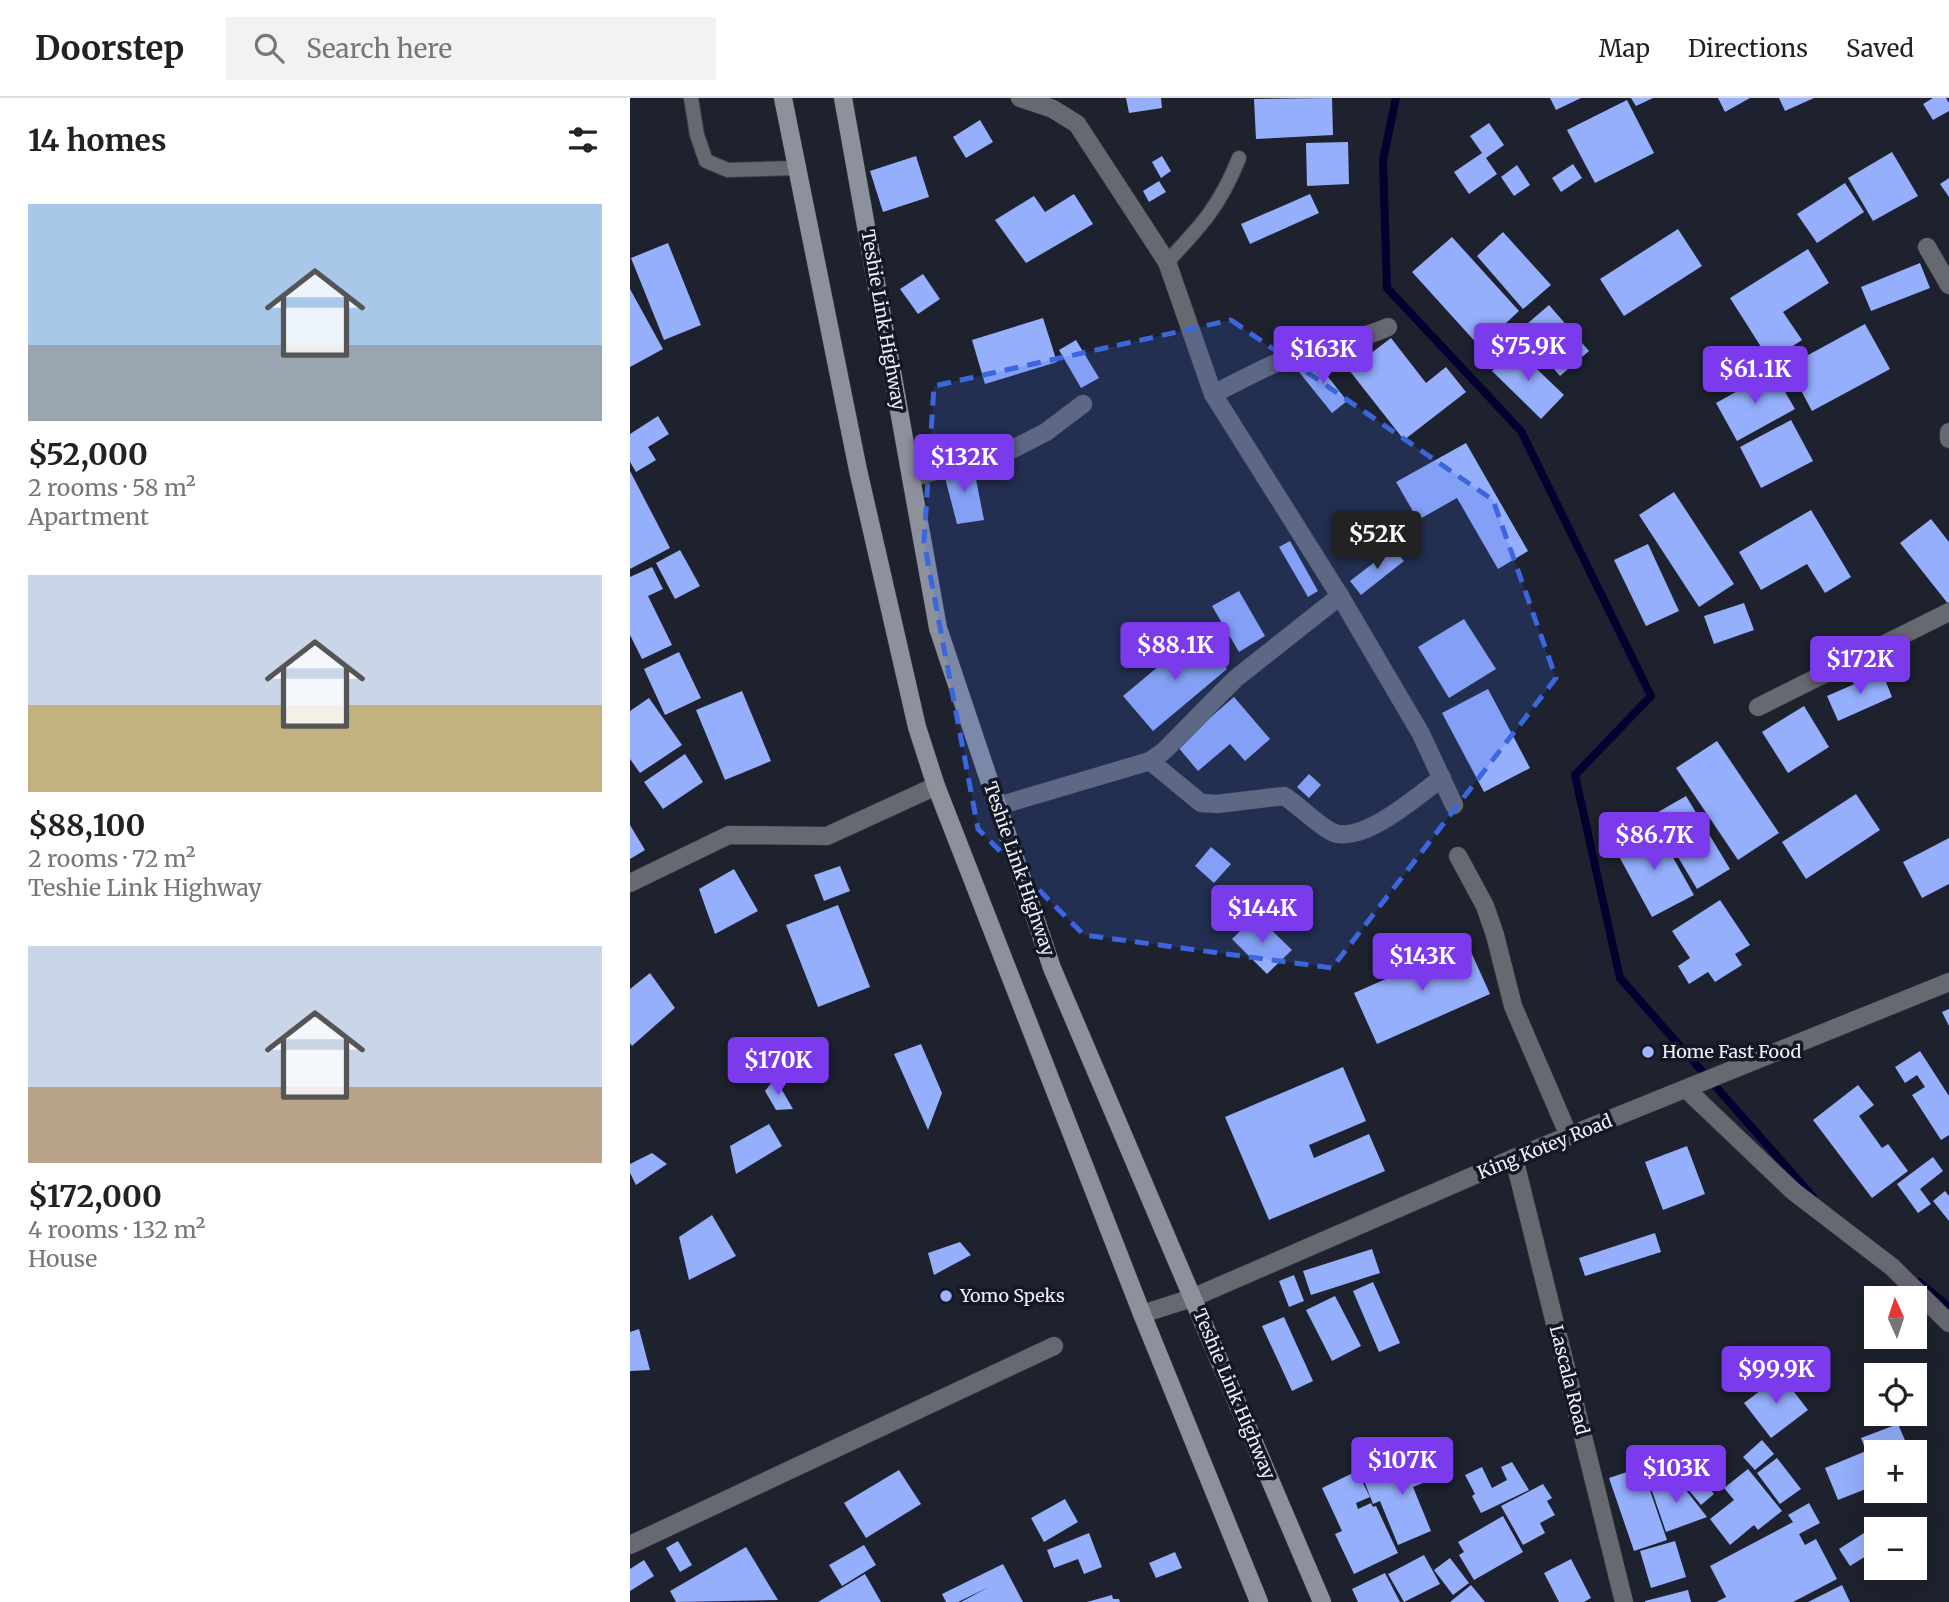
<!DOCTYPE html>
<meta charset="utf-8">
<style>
body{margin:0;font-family:Merriweather,serif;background:#f2f2f2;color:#222;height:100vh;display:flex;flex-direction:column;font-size:26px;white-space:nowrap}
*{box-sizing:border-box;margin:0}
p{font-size:23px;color:#767676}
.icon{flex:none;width:38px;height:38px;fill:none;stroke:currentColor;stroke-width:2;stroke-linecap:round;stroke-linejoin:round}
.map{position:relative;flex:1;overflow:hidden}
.drawer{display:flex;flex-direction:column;background:#fff;width:630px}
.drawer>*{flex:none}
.needle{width:46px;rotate:357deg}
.buttons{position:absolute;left:1234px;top:1188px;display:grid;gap:14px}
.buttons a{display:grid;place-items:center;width:63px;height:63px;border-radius:0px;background:#fff;box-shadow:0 7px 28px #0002;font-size:35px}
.price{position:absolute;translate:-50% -60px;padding:0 16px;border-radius:7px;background:#7c3aed;color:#fff;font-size:23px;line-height:46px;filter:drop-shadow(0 2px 4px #0008)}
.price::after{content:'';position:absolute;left:50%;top:42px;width:21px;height:16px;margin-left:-10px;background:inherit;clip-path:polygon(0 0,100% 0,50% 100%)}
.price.active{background:#222;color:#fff}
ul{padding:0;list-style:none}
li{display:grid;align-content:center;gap:14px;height:371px;padding:0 28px}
li span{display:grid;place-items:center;height:217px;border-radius:0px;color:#555}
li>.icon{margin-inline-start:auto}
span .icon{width:126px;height:126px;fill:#fffc;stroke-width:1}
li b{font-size:30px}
h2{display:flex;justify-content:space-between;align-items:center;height:84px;padding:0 28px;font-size:30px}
header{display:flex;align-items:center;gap:42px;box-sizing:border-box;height:98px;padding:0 35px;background:#fff;border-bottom:2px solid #e0e0e0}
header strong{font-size:33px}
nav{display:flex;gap:38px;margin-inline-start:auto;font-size:24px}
.search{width:490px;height:63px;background:#f2f2f2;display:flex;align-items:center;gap:18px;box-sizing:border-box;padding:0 24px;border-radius:0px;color:#767676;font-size:26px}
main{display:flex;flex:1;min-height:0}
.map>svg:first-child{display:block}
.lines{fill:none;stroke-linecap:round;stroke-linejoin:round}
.stream{stroke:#030030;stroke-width:8}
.building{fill:#95affd}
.service-casing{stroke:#3a3f4a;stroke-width:16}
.minor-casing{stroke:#3a3f4a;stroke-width:19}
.tertiary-casing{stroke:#3a3f4a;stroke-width:19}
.secondary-casing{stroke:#3a3f4a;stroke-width:19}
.service{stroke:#676970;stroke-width:14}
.minor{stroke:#676970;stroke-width:18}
.tertiary{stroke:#676970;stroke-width:18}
.secondary{stroke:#8d919c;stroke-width:18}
.marked{fill:#3c66dd;fill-opacity:0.2;stroke:#3c66dd;stroke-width:5;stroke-dasharray:14 9;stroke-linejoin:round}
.poi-dot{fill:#9cb4fd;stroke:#141824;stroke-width:2.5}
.labels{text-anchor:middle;stroke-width:7;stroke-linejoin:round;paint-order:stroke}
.street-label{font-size:18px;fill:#edf0f9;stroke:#141824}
.poi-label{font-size:18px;fill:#edf0f9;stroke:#141824;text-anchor:start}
</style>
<header>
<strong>Doorstep</strong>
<div class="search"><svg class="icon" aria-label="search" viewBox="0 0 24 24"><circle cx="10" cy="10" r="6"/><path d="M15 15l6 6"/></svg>Search here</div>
<nav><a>Map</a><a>Directions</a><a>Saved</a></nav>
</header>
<main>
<section class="drawer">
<h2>14 homes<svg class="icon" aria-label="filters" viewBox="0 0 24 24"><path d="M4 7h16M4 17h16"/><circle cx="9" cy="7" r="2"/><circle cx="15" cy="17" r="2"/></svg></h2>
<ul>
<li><span style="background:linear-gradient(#a9c7e8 65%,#9aa5b1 0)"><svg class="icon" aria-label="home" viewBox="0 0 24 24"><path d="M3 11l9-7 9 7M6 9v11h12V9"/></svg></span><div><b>$52,000</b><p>2 rooms · 58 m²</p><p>Apartment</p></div></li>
<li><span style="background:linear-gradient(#c9d6e8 60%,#c2b280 0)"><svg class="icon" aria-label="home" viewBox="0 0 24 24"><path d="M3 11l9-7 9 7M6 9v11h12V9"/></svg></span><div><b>$88,100</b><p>2 rooms · 72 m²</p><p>Teshie Link Highway</p></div></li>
<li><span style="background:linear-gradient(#c9d6e8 65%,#b9a48a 0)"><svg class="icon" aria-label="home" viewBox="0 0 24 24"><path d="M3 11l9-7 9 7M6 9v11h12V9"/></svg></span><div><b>$172,000</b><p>4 rooms · 132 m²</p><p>House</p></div></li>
</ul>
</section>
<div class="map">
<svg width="1319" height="1504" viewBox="0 0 1319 1504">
<rect width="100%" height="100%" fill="#1d222e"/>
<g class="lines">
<!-- stream -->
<g class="stream">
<path d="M766,0L753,62L757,190L891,333L1021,598L945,677L990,880L1183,1099"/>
<path d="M1289,1184L1319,1209"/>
</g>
</g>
<!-- building -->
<g class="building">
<path d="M496,0H531L532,10L499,15Z"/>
<path d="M702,0L703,37L626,41L624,1Z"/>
<path d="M920,0H951L926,12Z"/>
<path d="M1001,0H1023L1006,8Z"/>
<path d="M1088,0H1120L1095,14Z"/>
<path d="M1149,0H1184L1155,13Z"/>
<path d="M1303,0H1316L1319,5V13L1303,22L1293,6Z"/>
<path d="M997,2L1024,55L965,85L937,32Z"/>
<path d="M350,22L363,44L336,60L323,39Z"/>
<path d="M859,25L874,47L856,60L867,76L839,96L824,74L852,55L840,38Z"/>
<path d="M718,44L719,86L677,88L676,45Z"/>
<path d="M1262,54L1288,98L1243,123L1218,80Z"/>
<path d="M286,58L299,99L253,114L240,73Z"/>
<path d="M532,58L541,73L531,80L522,64Z"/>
<path d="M943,66L952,80L931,94L922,80Z"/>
<path d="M887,67L900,87L884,98L871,79Z"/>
<path d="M1319,80V99L1310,86Z"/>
<path d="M529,83L536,94L519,104L513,93Z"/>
<path d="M1215,85L1234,114L1187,145L1167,116Z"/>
<path d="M444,96L463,126L396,165L365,122L404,98L415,114Z"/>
<path d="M680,96L689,115L620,146L611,126Z"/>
<path d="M1048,131L1072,168L994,218L970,181Z"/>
<path d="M873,134L921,187L893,211L847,158Z"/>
<path d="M822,139L889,213L850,249L782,174Z"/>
<path d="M38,145L71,227L34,242L1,160Z"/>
<path d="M1178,151L1199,185L1153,214L1172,242L1140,263L1100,200Z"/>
<path d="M1290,165L1300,190L1241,213L1231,189Z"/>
<path d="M293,176L310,201L288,216L270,191Z"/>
<path d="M0,191L33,251L0,269Z"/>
<path d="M919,207L959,253L930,278L890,232Z"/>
<path d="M413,220L427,264L355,286L342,242Z"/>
<path d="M1235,226L1260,271L1182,313L1158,268Z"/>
<path d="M761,240L796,285L816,269L836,294L774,342L719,272Z"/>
<path d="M446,242L469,280L451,290L429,252Z"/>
<path d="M885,250L934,297L911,321L862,273Z"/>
<path d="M684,261L717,303L702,315L669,274Z"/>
<path d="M1143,273L1165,311L1107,343L1086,305Z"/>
<path d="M28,318L39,336L18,349L26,362L6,374L0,364V336Z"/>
<path d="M1161,322L1183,363L1131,390L1110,349Z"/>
<path d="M836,345L898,453L868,471L827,400L788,422L766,384Z"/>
<path d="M343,366L354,422L327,426L313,372Z"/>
<path d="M0,373L40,450L0,471Z"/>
<path d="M1044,394L1104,486L1069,509L1009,417Z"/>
<path d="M1181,412L1221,479L1195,495L1177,466L1131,492L1109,454Z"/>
<path d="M1301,421L1319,444V507L1270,445Z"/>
<path d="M660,443L688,493L678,499L649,449Z"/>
<path d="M1018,446L1049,513L1016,528L984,462Z"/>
<path d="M763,450L774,463L731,497L720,483Z"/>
<path d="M50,452L70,488L45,501L26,465Z"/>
<path d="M22,469L33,491L18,498L42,547L12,561L0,537V479Z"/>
<path d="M609,493L635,538L609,554L582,508Z"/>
<path d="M1114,505L1124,532L1084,546L1074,518Z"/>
<path d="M834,521L866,571L819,600L788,549Z"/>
<path d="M567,536L597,571L523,633L493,598Z"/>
<path d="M49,554L71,600L35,617L14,571Z"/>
<path d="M1252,574L1262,599L1208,623L1197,598Z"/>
<path d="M858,591L900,670L854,694L812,615Z"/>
<path d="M112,593L141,663L95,682L66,612Z"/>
<path d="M604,599L640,641L615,663L600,646L568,673L547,648Z"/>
<path d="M19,600L52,647L10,675L0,661V613Z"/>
<path d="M1174,608L1199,649L1158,675L1132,634Z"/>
<path d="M1087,643L1149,735L1108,762L1046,670Z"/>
<path d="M55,656L73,684L33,711L14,684Z"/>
<path d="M679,676L691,687L679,700L667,689Z"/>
<path d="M1226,696L1250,732L1176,781L1152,744Z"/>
<path d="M1056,698L1100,771L1067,791L1023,717Z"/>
<path d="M0,727L15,752L0,761Z"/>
<path d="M1026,729L1064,797L1022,819L985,751Z"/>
<path d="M1319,740V786L1292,800L1273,764Z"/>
<path d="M581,749L601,766L584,785L565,768Z"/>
<path d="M210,768L220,793L194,803L184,777Z"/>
<path d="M104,771L128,813L85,836L69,791Z"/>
<path d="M1090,802L1120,847L1105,856L1112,867L1085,884L1078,874L1059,886L1048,868L1060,860L1042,833Z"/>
<path d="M208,807L240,889L188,909L156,827Z"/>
<path d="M626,817L662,852L637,876L602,841Z"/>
<path d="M837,845L860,896L747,946L724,895Z"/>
<path d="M20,875L45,910L2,948L0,945V891Z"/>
<path d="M1319,911V928L1312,914Z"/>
<path d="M291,946L312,995L298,1032L264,956Z"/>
<path d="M1290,953L1319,998V1037L1311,1042L1282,997L1295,989L1287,977L1275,985L1265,969Z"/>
<path d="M713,969L736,1023L679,1047L684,1060L739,1036L755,1073L639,1122L595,1019Z"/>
<path d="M145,980L163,1011L146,1012L135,993Z"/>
<path d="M1228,987L1244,1007L1229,1018L1252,1050L1258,1046L1278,1073L1242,1100L1183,1022Z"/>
<path d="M139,1026L152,1048L106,1076L100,1048Z"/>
<path d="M1057,1048L1075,1096L1033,1112L1015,1064Z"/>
<path d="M22,1055L37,1066L6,1087L0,1075V1066Z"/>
<path d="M1303,1059L1313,1073L1290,1091L1301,1106L1288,1115L1267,1086Z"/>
<path d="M1315,1093L1319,1098V1123L1303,1103Z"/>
<path d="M82,1117L106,1158L59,1182L49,1139Z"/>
<path d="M1025,1135L1031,1154L955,1178L949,1160Z"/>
<path d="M330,1144L341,1157L304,1177L298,1155Z"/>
<path d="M742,1151L750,1175L681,1197L673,1173Z"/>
<path d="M664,1177L674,1203L659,1209L649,1183Z"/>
<path d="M743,1184L770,1245L749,1254L723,1193Z"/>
<path d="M705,1198L731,1248L702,1263L676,1212Z"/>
<path d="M654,1219L683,1283L662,1293L632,1228Z"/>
<path d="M9,1231L20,1272L0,1273V1234Z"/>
<path d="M1151,1277L1178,1312L1141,1340L1114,1305Z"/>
<path d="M1268,1326L1280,1354H1246V1387L1208,1402L1195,1370L1236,1353L1231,1340Z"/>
<path d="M1132,1342L1144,1356L1125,1372L1113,1359Z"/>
<path d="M793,1356L803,1381L783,1389L801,1433L768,1447L750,1403L743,1406L733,1380Z"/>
<path d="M1147,1360L1171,1391L1150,1406L1127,1375Z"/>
<path d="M882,1364L899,1392L851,1415L842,1398L845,1396L835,1377L852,1369L862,1390L877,1382L871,1369Z"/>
<path d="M1057,1364L1084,1396L1071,1407L1044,1374Z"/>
<path d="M1012,1369L1037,1442L1004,1453L979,1380Z"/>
<path d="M1118,1371L1152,1413L1128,1432L1124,1427L1100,1447L1080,1421L1104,1402L1094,1390Z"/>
<path d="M269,1372L291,1406L236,1440L214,1405Z"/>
<path d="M727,1373L740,1399L726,1405L728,1411L741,1405L743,1409L746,1408L768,1455L724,1476L705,1436L712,1433L692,1390Z"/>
<path d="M1045,1378L1077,1419L1036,1434L1022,1393Z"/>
<path d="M913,1386L922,1400L917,1403L925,1417L910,1425L915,1435L893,1447L871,1408Z"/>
<path d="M435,1401L448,1424L414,1444L401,1420Z"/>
<path d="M1179,1405L1190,1425L1169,1436L1175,1447L1186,1441L1207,1481L1163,1504H1086L1096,1499L1080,1468L1163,1424L1158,1417Z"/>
<path d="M873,1418L893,1454L844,1482L829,1457L834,1454L828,1444Z"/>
<path d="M1248,1426L1251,1432H1246V1452L1220,1468L1209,1451Z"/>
<path d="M459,1435L472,1469L454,1476L448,1461L424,1470L417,1452Z"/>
<path d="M48,1443L62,1467L50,1474L36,1450Z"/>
<path d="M1045,1443L1056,1479L1021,1490L1010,1453Z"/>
<path d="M234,1447L246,1467L212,1488L199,1467Z"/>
<path d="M116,1449L148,1502L46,1504L40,1493Z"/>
<path d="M545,1454L552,1470L526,1480L519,1465Z"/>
<path d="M794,1457L810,1486L774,1504L758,1476Z"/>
<path d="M820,1460L839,1485L823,1497L804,1472Z"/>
<path d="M941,1461L961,1500L954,1504H929L914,1475Z"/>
<path d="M14,1462L24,1478L0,1493V1471Z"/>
<path d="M373,1466L393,1504H331L359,1489L328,1504H316L312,1496Z"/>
<path d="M755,1475L770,1504H728L722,1491Z"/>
<path d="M235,1476L251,1504H188Z"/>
<path d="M841,1487L855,1504H820Z"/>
<path d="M1212,1487L1220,1504H1178Z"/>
<path d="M1058,1492L1061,1504H1015V1503Z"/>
<path d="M482,1497L483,1501H489L490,1504H457Z"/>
</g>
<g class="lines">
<!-- service casing -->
<g class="service-casing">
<g id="service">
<path d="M61,0L67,37L76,63L98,72L167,70"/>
<path d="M537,164C571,128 590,108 609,60"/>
</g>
</g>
<!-- minor casing -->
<g class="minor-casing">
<g id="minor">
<path d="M390,0L423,11L447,26L537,164L583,296L710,498L791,636L824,707"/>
<path d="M1297,149L1319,187"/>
<path d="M583,296C614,281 645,263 678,253C705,245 732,241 758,229"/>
<path d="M1319,334V341"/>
<path d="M281,380L383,351L416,334L453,306"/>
<path d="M1128,609L1319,514"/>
<path d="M520,663L571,705L587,706L654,698C670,708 686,726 702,734C732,748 788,697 812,680"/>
<path d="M368,708L520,663L534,653L605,581L710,498"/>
<path d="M828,758L855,808L865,837L883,908L939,1038"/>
<path d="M0,785L99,737L197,738L306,688"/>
<path d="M1056,991L1163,1093L1262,1169L1319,1225"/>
<path d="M0,1447L424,1248"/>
</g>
</g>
<!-- tertiary casing -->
<g class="tertiary-casing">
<g id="tertiary">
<path d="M884,1060L994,1504"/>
<path d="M512,1216L562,1200L884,1060L1319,884"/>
</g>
</g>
<!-- secondary casing -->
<g class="secondary-casing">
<g id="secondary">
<path d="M153,0L228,372L287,629L306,688L512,1216L629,1504"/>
<path d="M213,0L308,530L422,870L692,1504"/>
</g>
</g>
<!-- service -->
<use href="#service" class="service"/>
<!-- minor -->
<use href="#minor" class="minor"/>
<!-- tertiary -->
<use href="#tertiary" class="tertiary"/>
<!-- secondary -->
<use href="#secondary" class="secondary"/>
</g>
<!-- marked area -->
<path class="marked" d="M601,222L863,402L926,580L702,870L454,837L348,731L294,444L304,288Z"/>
<!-- markers -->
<g class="poi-dot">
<circle cx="1018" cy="954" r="7"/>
<circle cx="316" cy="1198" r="7"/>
</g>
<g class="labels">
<!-- street labels -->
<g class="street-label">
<text transform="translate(253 222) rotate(80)" y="6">Teshie Link Highway</text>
<text transform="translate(389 771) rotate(71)" y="6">Teshie Link Highway</text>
<text transform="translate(915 1049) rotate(-22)" y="6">King Kotey Road</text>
<text transform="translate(939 1282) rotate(76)" y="6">Lascala Road</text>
<text transform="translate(604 1296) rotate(67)" y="6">Teshie Link Highway</text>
</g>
<!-- poi labels -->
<g class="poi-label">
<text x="1032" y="960">Home Fast Food</text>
<text x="330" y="1204">Yomo Speks</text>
</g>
</g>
</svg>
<div class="buttons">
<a><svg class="needle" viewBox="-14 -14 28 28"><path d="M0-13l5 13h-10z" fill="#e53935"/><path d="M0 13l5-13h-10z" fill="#767676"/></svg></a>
<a><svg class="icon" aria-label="locate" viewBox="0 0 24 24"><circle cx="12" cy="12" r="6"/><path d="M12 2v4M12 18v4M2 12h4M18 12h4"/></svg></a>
<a>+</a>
<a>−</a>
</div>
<b class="price" style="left:898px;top:285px">$75.9K</b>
<b class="price" style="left:693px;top:288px">$163K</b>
<b class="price" style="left:1125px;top:308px">$61.1K</b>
<b class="price" style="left:334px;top:396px">$132K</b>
<b class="price active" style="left:747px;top:473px">$52K</b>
<b class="price" style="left:545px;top:584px">$88.1K</b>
<b class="price" style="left:1230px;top:598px">$172K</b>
<b class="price" style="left:1024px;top:774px">$86.7K</b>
<b class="price" style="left:632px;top:847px">$144K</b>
<b class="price" style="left:792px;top:895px">$143K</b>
<b class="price" style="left:148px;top:999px">$170K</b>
<b class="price" style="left:1146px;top:1308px">$99.9K</b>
<b class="price" style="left:772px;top:1399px">$107K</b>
<b class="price" style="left:1046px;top:1407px">$103K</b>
</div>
</main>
